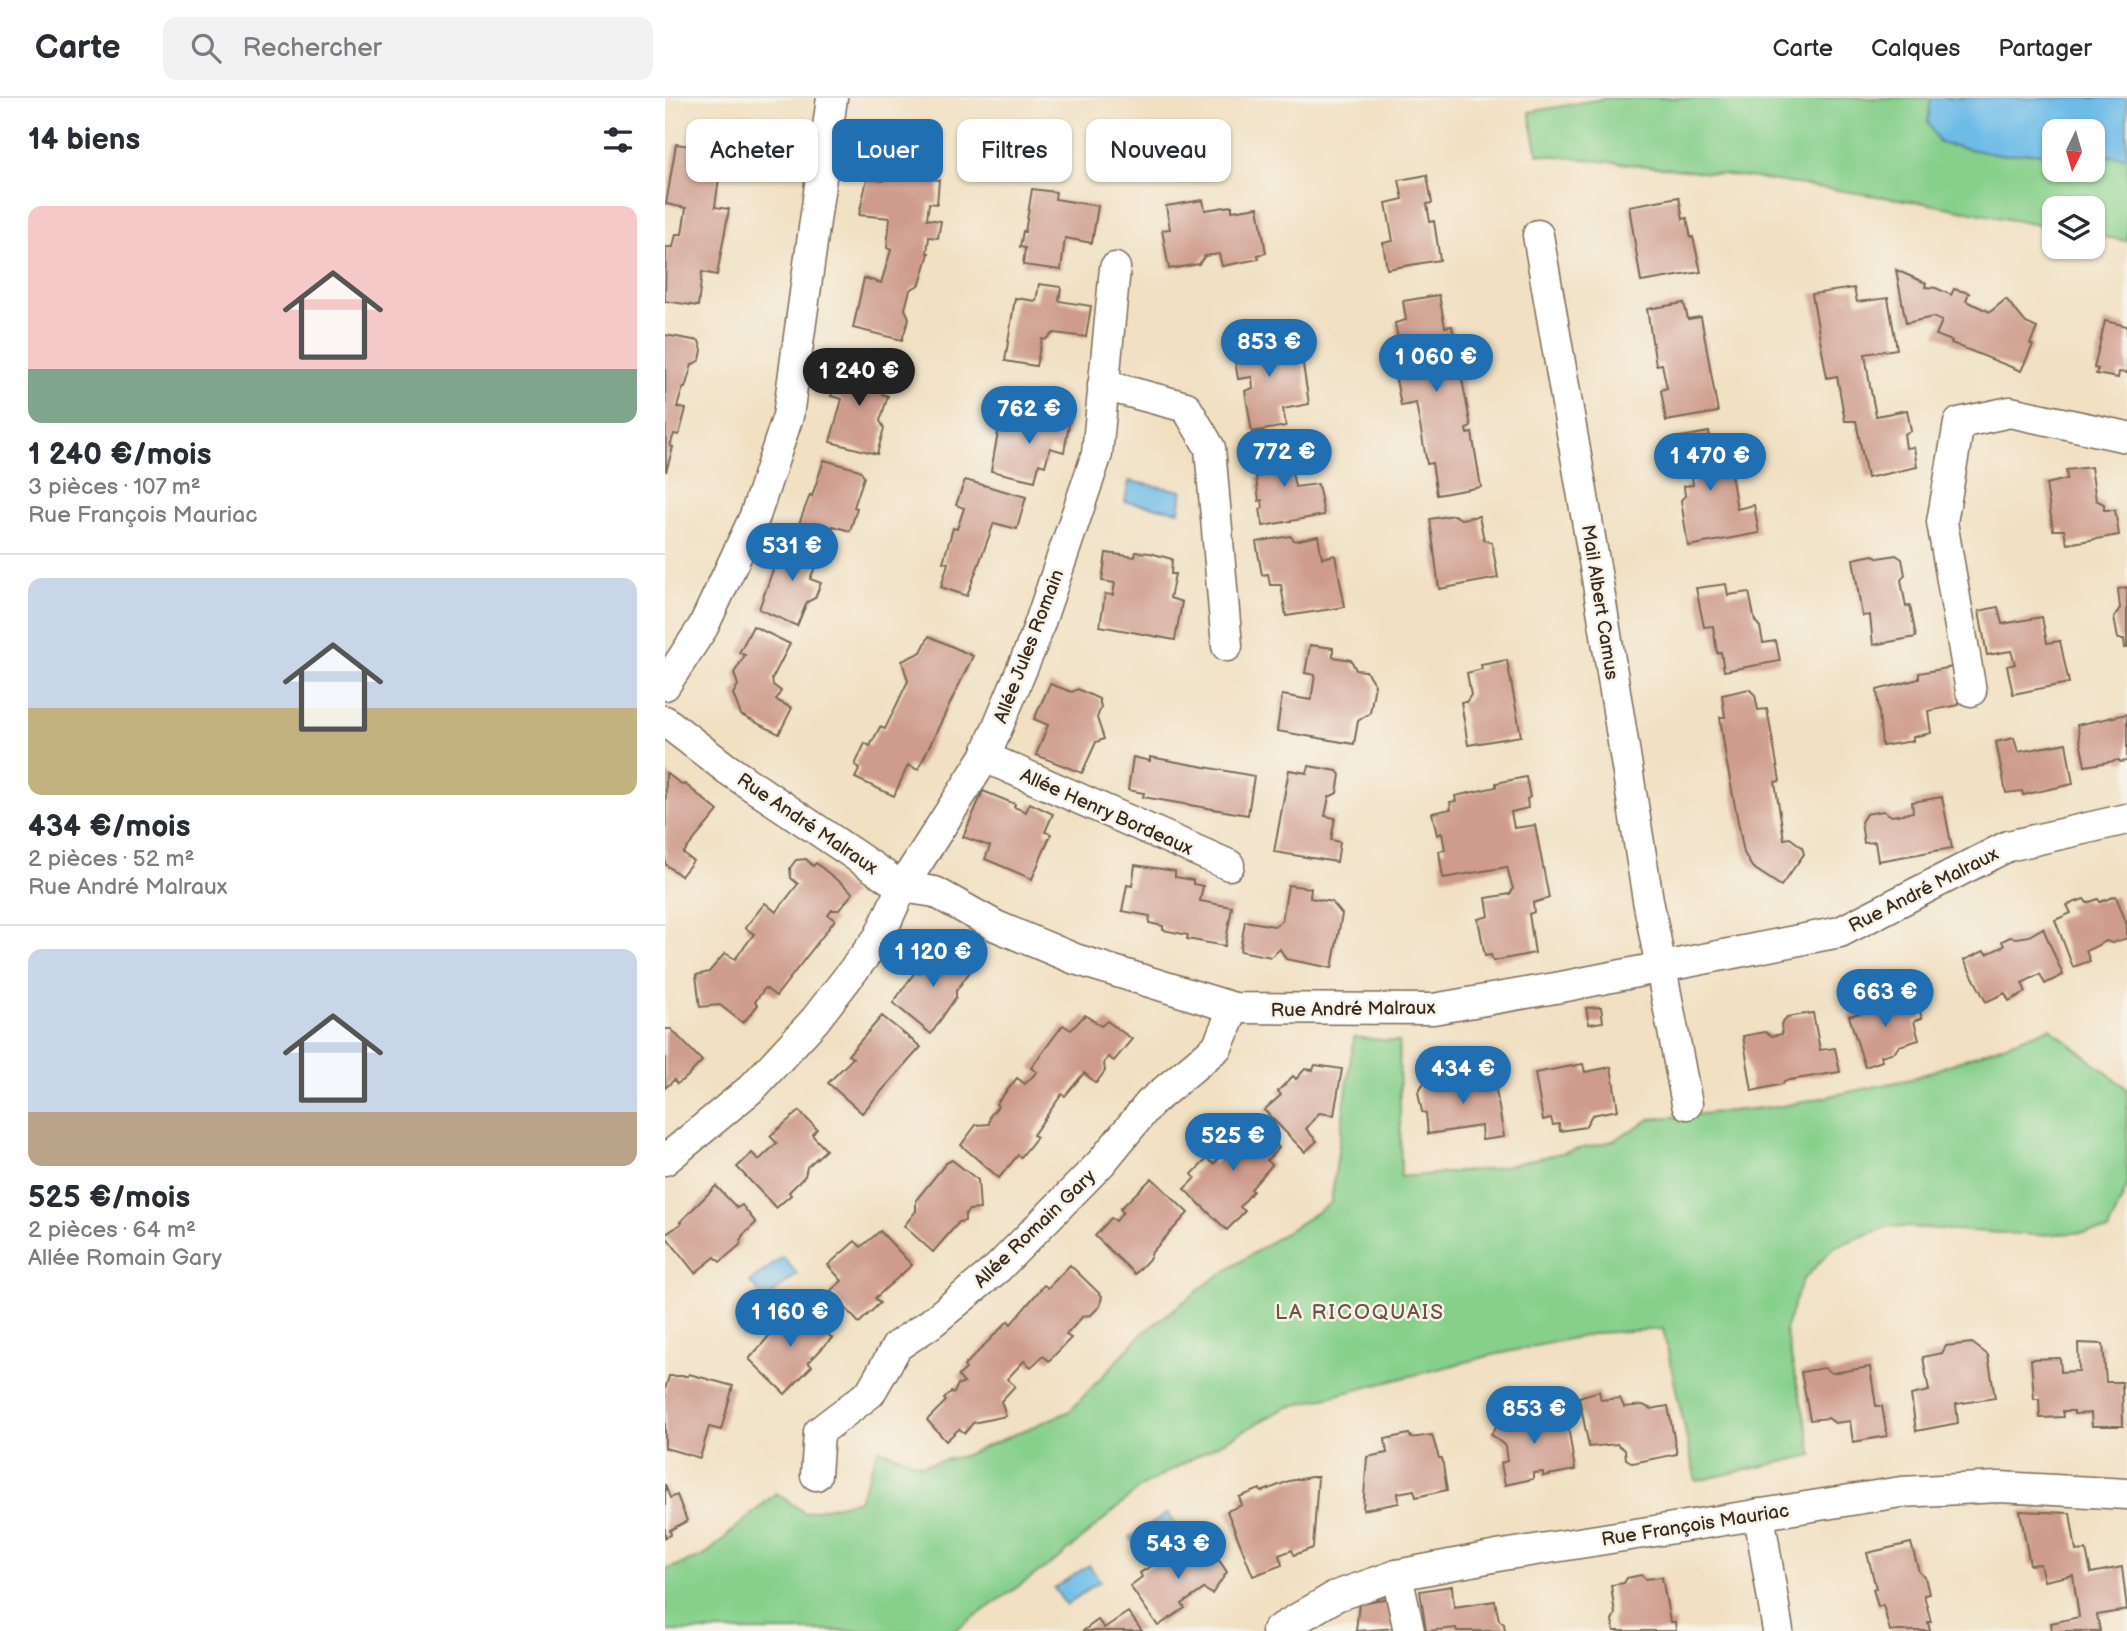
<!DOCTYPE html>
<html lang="fr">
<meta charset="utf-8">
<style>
body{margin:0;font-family:"Balsamiq Sans",sans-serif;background:#f2f2f3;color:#2b2b33;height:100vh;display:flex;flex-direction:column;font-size:26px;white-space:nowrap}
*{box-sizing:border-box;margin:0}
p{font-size:23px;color:#7c7c81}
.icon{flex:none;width:38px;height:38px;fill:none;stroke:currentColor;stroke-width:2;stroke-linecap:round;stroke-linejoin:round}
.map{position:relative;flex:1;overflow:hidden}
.sheet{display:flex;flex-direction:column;background:#fff;width:665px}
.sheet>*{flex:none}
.banner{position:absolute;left:21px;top:21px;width:665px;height:63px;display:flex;gap:14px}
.needle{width:46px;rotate:185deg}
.fabs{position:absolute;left:1377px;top:21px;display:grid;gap:14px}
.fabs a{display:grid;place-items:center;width:63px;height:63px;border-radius:14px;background:#fff;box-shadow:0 2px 5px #0004;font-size:35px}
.price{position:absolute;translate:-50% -60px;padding:0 16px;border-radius:24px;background:#1f6fb2;color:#fff;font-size:23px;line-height:46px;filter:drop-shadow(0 2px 4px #0008)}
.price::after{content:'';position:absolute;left:50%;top:42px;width:21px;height:16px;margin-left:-10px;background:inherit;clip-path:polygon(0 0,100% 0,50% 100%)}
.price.active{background:#222;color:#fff}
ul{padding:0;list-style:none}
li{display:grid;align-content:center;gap:14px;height:371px;padding:0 28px}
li+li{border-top:2px solid #e1e1e2}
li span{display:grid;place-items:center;height:217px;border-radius:14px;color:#555}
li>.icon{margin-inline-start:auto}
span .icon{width:126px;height:126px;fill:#fffc;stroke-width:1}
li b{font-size:30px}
h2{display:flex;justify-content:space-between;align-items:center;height:84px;padding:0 28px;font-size:30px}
.pill{padding:0 24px;border-radius:14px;background:#fff;box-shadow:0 2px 5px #0004;font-size:24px;line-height:63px}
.pill.active{background:#1f6fb2;color:#fff}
header{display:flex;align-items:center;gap:42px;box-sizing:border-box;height:98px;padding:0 35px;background:#fff;border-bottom:2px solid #e1e1e2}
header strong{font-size:33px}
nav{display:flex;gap:38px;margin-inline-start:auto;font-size:24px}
.search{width:490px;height:63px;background:#f2f2f3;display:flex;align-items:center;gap:18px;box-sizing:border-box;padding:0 24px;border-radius:14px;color:#7c7c81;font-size:26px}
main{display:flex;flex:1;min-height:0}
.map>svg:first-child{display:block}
.green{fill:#87d08c;stroke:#617d55;stroke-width:2;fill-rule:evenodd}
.water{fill:#6dbce8;stroke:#547383;stroke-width:2}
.building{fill:#ce9b8c}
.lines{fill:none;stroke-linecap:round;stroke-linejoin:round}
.street-casing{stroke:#7b6a57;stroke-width:33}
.street{stroke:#fff;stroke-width:30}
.labels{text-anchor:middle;stroke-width:5;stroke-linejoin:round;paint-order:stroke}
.street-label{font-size:19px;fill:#3b2a1e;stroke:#f7f3e8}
.neighbourhood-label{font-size:21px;letter-spacing:2px;fill:#6e5244;stroke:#f7f3e8}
</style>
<header>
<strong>Carte</strong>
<div class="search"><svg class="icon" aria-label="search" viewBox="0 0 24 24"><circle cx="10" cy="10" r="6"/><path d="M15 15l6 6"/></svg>Rechercher</div>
<nav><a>Carte</a><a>Calques</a><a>Partager</a></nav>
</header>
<main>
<section class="sheet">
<h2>14 biens<svg class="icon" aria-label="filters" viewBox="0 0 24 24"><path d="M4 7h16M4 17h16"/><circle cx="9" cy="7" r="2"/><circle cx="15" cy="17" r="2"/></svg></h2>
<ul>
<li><span style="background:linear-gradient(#f6c9c9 75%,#7fa58c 0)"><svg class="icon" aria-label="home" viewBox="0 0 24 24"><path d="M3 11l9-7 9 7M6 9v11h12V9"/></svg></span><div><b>1 240 €/mois</b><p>3 pièces · 107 m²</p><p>Rue François Mauriac</p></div></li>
<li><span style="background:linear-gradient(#c9d6e8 60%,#c2b280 0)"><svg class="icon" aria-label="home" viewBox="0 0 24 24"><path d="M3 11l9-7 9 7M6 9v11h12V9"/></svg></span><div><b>434 €/mois</b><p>2 pièces · 52 m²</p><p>Rue André Malraux</p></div></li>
<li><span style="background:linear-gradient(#c9d6e8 75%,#b9a48a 0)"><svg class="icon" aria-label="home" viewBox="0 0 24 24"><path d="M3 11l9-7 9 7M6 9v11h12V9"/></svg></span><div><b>525 €/mois</b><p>2 pièces · 64 m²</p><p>Allée Romain Gary</p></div></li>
</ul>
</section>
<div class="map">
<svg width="1462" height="1533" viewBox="0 0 1462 1533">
<rect width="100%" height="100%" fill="#f7f3e8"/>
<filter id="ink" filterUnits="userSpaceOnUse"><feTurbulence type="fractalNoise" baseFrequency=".0143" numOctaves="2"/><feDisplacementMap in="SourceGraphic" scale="14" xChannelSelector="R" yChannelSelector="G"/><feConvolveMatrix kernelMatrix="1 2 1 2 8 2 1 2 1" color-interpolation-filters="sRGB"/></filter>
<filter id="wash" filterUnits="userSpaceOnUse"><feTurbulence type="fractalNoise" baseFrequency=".00686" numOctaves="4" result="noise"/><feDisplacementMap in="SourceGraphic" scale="28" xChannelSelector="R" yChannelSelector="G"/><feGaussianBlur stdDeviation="1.57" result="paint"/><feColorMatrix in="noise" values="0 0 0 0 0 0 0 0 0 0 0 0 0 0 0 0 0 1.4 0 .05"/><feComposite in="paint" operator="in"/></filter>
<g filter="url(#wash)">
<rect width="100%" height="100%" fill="#f1e0c2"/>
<!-- green -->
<g class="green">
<path d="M942,0H1462V143L1428,137V110H1390L1389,130L1259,105L1091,80L873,56L864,14ZM1390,33H1428V72H1390Z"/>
<path d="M1385,930L1462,991V1089L1443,1133L1372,1137L1224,1128L1169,1149L1137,1183L1120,1232L1148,1357L1031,1383L998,1231L932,1235L828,1257L620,1310L477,1388L397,1458L289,1533H0V1472L39,1458L111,1395L140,1415L194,1402L214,1351L257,1367L298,1358L405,1313L478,1235L547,1182L666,1105L689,939L734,944L736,1079L827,1071L948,1043L985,1021L1117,1008L1246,981Z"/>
</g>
<!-- water -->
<g class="water">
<path d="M1266,0H1462V59L1428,57V33H1390L1389,54L1334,57L1274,45L1263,24Z"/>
<path d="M464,383L517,393L514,413L460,404Z"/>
<path d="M118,1159L132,1176L100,1202L85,1184Z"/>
<path d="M503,1415L513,1430L476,1455L465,1439Z"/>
<path d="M424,1467L435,1483L401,1507L389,1490Z"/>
</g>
<g id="blocks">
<!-- building -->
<g class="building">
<path d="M11,46L45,51L56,66L50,109L64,111L52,177L37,174L33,208L0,203L1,149H8L11,136H17L21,110L1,106Z"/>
<path d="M229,73L249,74L252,79L274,82L272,106L264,105L262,121L276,123L273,140L264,139L262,155H264L255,186L245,192L240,211L244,220L237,242L188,230L199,180L216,185L226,152L222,150L225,120L194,117L202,81L219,83L220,75Z"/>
<path d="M762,77L767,105L762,106L765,124L769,123L775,162L722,171L718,145L728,143L721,105L738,101L734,82Z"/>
<path d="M367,91L391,94L390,101L433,108L427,145L400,140L396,172L358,167L360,150L355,149L358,133L360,134Z"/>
<path d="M1014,99L1018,121L1022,120L1026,140L1028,139L1036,174L976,184L964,108Z"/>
<path d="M538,102L540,112L567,108V113L593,109L601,155L593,157L594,161L557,168L554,156L540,158L534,166L504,171L497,132L505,131L501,108Z"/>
<path d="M1231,172L1261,185L1260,189L1271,190L1286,197L1289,191L1304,195L1301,203L1325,214L1341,201L1361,225L1372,230L1365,246L1368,247L1356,273L1286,245L1287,243L1271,237L1277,223L1268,219L1241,225Z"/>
<path d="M374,186L396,189L394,203L426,208L421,239L389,235L380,242L377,241L371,268L340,263L350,200L371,203Z"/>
<path d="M1189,190L1192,204L1223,200L1232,251L1200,256L1205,288L1211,318L1242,312L1246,333L1239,336L1241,350L1249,349L1252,369L1202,380L1191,323H1180L1172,278L1162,280L1147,196Z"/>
<path d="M774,197L780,229L787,228L806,329L801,331L802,336L807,335L816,389L772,397L767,365L762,366L751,305L736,308L726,255L735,252L730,225L741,222L738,203Z"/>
<path d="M1019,205L1023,221L1036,219L1053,314L1001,323L996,292L1002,290L997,266L991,267L982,211Z"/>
<path d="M1440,223L1462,228V275L1454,274L1453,280L1431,276L1433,271L1429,270Z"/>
<path d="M588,228L591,244L613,240L615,255L636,253L644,306L618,311L621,328L587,334L580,293L588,290L587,279L573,281L565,232Z"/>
<path d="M0,237L34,243L37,252L35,262L27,267L20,290H18L12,309L21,311L14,337L9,336L5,348L8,349L1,374Z"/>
<path d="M177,264L222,277L217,296L223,298L215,323L219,330L212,356L165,344L177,301L166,298Z"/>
<path d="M375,315L405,322L399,354L385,350L380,368L374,366L370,383L326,373L334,329L349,333L354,319L373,323Z"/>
<path d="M1044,334L1048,353L1062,352L1072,411L1089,407L1094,435L1023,448L1016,402L1020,398L1019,388L1028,387L1027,377L1011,379L1005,341Z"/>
<path d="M621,344L630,389L653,386L659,417L598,428L595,411L598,410L597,402L594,403L591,379L596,378L591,350Z"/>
<path d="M159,362L195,372L199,379L189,409L192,410L185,433L168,428L163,443L132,431L145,397L147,398Z"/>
<path d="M1426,369L1431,402L1439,406V412H1450L1454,437L1402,446L1399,432H1388L1381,386L1402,381L1401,372Z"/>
<path d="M300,382L361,399L352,431L329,425L302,498L276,489L283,465L278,464L288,430L292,431L299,410L291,407Z"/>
<path d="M789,417L796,421L814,418L819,442L827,445L833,480L774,491L765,421Z"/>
<path d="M625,438L630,443L653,438L657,460L670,457L680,509L621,518L616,487H605L603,476L597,477L591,444Z"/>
<path d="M128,440L157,452L145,481L156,485L150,500L142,504L132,528L94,511L110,466L117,468Z"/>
<path d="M471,454L485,455L507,461L506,476H510L505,500L517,504L510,542L435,528L440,496L448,497L450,485L437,483L441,455L470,459Z"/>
<path d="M1208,457L1214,460L1231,457L1237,461L1240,477L1236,482L1241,509L1245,507L1251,539L1208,547L1205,517L1197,518L1188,461Z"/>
<path d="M1061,486L1063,497L1084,494L1090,523L1095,529L1098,545L1111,543L1115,563L1059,573L1056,554L1052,555L1048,528L1039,529L1031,490Z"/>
<path d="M1462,489V550H1460L1459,541H1453L1449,519L1455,510L1453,491Z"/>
<path d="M1333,509L1337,526L1377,519L1382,545L1395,543L1404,585L1348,596L1342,568L1350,566L1346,553L1322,557L1314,513Z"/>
<path d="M88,528L125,546L107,581L108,587L116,593L111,602L127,610L114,636L76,617L68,596L73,587L69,575L80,557L74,555Z"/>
<path d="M264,538L308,558L253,672L243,667L229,698L190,680L195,670L190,667L200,645L205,648L215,629L220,631L243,583L237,563L256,554Z"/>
<path d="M645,547L668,550V559L686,562L691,572L701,573L710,587L705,615L693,623L689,646L612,633L617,597L646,602L650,577L640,575Z"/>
<path d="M842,562L856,638L803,647L796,604H801L806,597L802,575L817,571L816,567Z"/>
<path d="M1288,569L1294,607L1263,613L1266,635L1248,639V643L1217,648L1212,592L1254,581V575Z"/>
<path d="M385,586L407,594L413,591L434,601L436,609L432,620L439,641L431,644L417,675L371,657L383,627L369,621Z"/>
<path d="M1084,591L1090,597L1093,612L1102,611L1115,683L1110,684L1119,741L1125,740L1137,749L1139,756L1116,788L1087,769L1079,755L1061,661L1055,619H1060L1057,597Z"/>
<path d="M1462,616V663L1455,664L1454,662L1420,668L1412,627Z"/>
<path d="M1349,640L1353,654L1401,645L1408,686L1358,697L1357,693L1341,695L1331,644Z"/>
<path d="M468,659L485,663V659L589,678L583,717L478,699L479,695L463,692Z"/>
<path d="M644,668L672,673L675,677L672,695L664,699L660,718L670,720L666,742L675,744L672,764L609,754L624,672L642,675Z"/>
<path d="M1,675L18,687L20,686L53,713L18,755L28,763L16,778L0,766Z"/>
<path d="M861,679L865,699L862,701L863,710L846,714L849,730L870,727L884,800L868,805L869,814L864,816L870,855L828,863L826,857L820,858L813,821L824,818L821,800L845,796L848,791L842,769L778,780L774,753L780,752L777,735L772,737L767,715L786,711L785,704L791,703L790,698L831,689V685Z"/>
<path d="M318,693L350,706L349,709L361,714L365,705L388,716L380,734L386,736L367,781L320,761L325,748L298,739Z"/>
<path d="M1277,699L1287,750L1213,763L1210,744L1199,745L1196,724L1201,716L1218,713L1227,718L1248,714L1247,704Z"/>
<path d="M141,761L148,768L151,765L188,795L174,812H167L163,817L170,822L111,898L100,890L90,904L93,907L78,925L55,907L35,909L31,877L44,874L60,855L70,861L89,836L80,830L100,805L111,814L133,786L126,780L125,770L131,762Z"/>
<path d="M470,767L510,773V779L528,782V786L538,788L535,803L567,809L560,848L522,841L523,837L498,832V828L484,825L485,818L457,813L462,787L467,788Z"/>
<path d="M623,787L646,790L645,800L667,804L677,816L667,870L621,861L615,851L606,859L575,853L580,823L609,828L617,823Z"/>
<path d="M1451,798L1462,827V840L1447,845L1441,843L1421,853L1425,863L1408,869L1390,822L1406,815L1402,807L1419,801L1422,805L1433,801L1435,804Z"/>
<path d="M1378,830L1398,877L1380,886L1375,876L1357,885L1361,894L1344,903L1340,895L1321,904L1299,862L1319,853L1322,856L1339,848L1337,843L1345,839L1351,840L1364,838Z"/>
<path d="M274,848L290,859L296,858L307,866L306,872L291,893V899L266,936L228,905L250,874L254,875L259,869L258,867Z"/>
<path d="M1249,898L1257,920L1249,923L1254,942L1234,948L1230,954L1216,958L1217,963L1200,969L1184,918L1199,914L1198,910L1218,904L1219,907Z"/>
<path d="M936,909L938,924L924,926L921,910Z"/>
<path d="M1148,915L1155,952L1170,950L1175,974L1119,983L1118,986L1087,993L1078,938L1100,934L1107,938L1117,936L1116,926L1122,919Z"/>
<path d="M420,917L436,928L442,923L467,941L449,963L443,959L439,965L440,973L431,985L419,975L400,998L397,996L368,1037L372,1039L356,1059L353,1057L334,1080L296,1047L311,1027L324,1026L325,1018L333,1008L331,1006L352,980L360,986L372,974L366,970L398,927L406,932Z"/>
<path d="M217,918L256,949L197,1015L163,985L188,960L183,957Z"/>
<path d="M0,931H6L37,963L22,979L12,986L9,982L0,990Z"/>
<path d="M918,966L920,974L946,969L953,1012L927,1017L920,1029L895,1033L894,1026L888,1027L886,1020L878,1022L870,975Z"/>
<path d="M650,967L677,971L669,1017L654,1015L641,1031L652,1043L640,1054L599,1012L616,997L613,993L628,978L631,981L640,971L648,972Z"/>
<path d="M828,974L839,1039L817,1042L816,1028L763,1036L761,1015L757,1014L753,994L758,986L776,984L777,988L808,982L807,977Z"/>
<path d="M134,1013L152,1031L147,1037L161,1052L142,1069L140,1078L124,1094L126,1097L111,1110L72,1069L87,1055L94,1062L112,1045L105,1038Z"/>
<path d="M583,1019L614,1050L602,1062L607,1067L586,1091L588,1093L575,1109L580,1113L562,1132L519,1091L530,1080L527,1076L542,1061L549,1066L555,1059L552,1057L560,1049L557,1046Z"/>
<path d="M287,1062L313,1082L315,1111L304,1112L300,1117V1123L294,1124L268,1154L239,1128L251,1113V1102L281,1065Z"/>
<path d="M487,1080L523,1115L487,1154L485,1160L470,1176L430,1138L446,1120L451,1123L458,1114L455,1111Z"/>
<path d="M51,1088L72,1110L77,1107L91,1125L77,1138L75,1147L55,1164L50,1159L30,1175L0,1137L17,1125L15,1124Z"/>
<path d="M215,1133L247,1167L210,1200L215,1205L194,1225L165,1193L177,1183L163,1167L190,1143L196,1149Z"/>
<path d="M405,1167L437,1198L435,1208L426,1217L418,1218L401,1237L406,1240L384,1263L378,1258L366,1269L359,1263L342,1281L350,1288L336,1303L341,1318L308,1325L300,1335L294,1331L281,1343L262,1322L281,1303L279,1301L286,1294L289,1295L293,1286L299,1285L293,1278L301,1271L299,1268L343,1223L346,1226L379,1187L383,1190Z"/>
<path d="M130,1206L167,1240L143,1265L147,1268L120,1296L84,1261L105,1237L102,1234Z"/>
<path d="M1307,1245L1323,1257L1330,1300L1291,1306L1293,1325L1251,1333L1246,1297L1264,1293L1258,1259L1277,1255L1281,1248Z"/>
<path d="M1413,1245L1438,1246L1441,1284H1457L1458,1328H1427L1426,1315L1409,1316V1313H1398L1399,1319L1375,1320L1374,1301H1369L1366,1261L1395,1260L1396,1274L1414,1273Z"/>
<path d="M1205,1269L1211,1308H1217L1222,1338L1188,1344L1185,1323L1170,1325L1163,1320L1145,1322L1136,1274L1159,1270L1167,1275Z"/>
<path d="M24,1276L68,1288L56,1332L44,1329L35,1360L0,1350V1291L4,1278H23Z"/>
<path d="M934,1293L936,1302L955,1300L959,1309L978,1307L986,1311L1003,1308L1012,1356L968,1365L961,1361L960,1352L952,1346L924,1349L914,1299Z"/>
<path d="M843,1311L858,1321L901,1315L910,1372L878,1378V1374L868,1375V1381L840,1387L836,1365L842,1363L840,1348L826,1336Z"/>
<path d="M744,1336L746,1340L767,1337L774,1360H777L782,1392L751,1399L749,1392L733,1395L734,1405L698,1412L702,1359L722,1355L720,1341Z"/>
<path d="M646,1379H653L648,1450L629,1457L627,1452L614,1457L617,1467L588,1478L562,1413L577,1407L574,1399L595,1391L596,1394L624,1383Z"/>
<path d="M0,1386L5,1400L12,1397L22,1423L5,1432L6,1437L0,1440Z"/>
<path d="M1355,1413L1405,1415L1411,1453L1421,1452L1426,1475L1457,1469L1462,1512L1432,1517L1435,1533H1387L1386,1525L1414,1519L1408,1477L1379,1483L1375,1466L1365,1467Z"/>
<path d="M531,1441L543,1459L549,1455L562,1474L547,1496L539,1491L517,1506L520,1510L493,1528L465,1488L477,1479L475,1475Z"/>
<path d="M1246,1445L1254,1474L1260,1479L1264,1496L1259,1497L1266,1524H1263L1265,1533H1225L1218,1507L1213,1509L1208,1491L1211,1490L1202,1455Z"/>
<path d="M976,1477L981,1481L997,1479L1005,1524H1010L1011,1533H949L947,1522L950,1516L946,1487L959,1485L962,1480Z"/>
<path d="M787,1488L789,1509L830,1503L834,1522L839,1526L840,1533H792L791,1530L761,1533L755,1493Z"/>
<path d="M726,1500L731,1530L691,1533L694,1505Z"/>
<path d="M463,1514L477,1533H418L433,1522L439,1530Z"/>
</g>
</g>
</g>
<g filter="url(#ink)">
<use href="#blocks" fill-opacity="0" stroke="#7b6a57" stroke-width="2"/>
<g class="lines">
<!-- street casing -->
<g class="street-casing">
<g id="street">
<path d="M873,137L933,486L983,802L1022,1006"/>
<path d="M438,287L521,309L545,350L562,548"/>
<path d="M0,587L38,529L90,418L123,318L167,0"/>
<path d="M1306,593L1277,424L1294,325L1345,314L1462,339"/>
<path d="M0,623L62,671L237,789L270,794L331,828L410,861L569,910L768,911L896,889L1175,834L1343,748L1462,721"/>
<path d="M320,659L564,767"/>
<path d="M0,1062L87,990L150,922L214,839L237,789L320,659L369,542L432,356L450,170"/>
<path d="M151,1377L154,1334L205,1295L232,1248L265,1226L333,1170L436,1065L485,1005L552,949L569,910"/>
<path d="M1094,1416L1113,1533"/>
<path d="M732,1477L744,1533"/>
<path d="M612,1533L671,1498L732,1477L838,1457L1236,1394L1334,1389L1462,1396"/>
</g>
</g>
<!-- street -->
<use href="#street" class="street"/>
</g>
</g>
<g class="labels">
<!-- street labels -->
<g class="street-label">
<text transform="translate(936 504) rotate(81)" y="7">Mail Albert Camus</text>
<text transform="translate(363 548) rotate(-69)" y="7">Allée Jules Romain</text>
<text transform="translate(442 713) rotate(24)" y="7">Allée Henry Bordeaux</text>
<text transform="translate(143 725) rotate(34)" y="7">Rue André Malraux</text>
<text transform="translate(1258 791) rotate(-27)" y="7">Rue André Malraux</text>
<text transform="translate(688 910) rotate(-1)" y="7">Rue André Malraux</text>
<text transform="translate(369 1130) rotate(-44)" y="7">Allée Romain Gary</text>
<text transform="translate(1030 1426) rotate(-9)" y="7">Rue François Mauriac</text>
</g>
<!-- neighbourhood labels -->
<g class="neighbourhood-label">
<text x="695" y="1221">LA RICOQUAIS</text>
</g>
</g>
</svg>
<div class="fabs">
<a><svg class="needle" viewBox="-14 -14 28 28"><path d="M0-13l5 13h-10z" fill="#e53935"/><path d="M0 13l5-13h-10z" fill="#7c7c81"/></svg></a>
<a><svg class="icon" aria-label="layers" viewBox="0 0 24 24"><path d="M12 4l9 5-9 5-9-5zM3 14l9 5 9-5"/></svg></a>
</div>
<b class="price" style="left:604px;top:281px">853 €</b>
<b class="price" style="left:771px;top:296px">1 060 €</b>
<b class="price active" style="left:194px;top:310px">1 240 €</b>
<b class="price" style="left:364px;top:348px">762 €</b>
<b class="price" style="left:619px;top:391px">772 €</b>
<b class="price" style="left:1045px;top:395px">1 470 €</b>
<b class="price" style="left:127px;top:485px">531 €</b>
<b class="price" style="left:268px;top:891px">1 120 €</b>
<b class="price" style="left:1220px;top:931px">663 €</b>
<b class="price" style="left:798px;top:1008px">434 €</b>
<b class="price" style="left:568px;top:1075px">525 €</b>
<b class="price" style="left:125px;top:1251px">1 160 €</b>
<b class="price" style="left:869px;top:1348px">853 €</b>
<b class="price" style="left:513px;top:1483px">543 €</b>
<div class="banner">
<a class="pill">Acheter</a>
<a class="pill active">Louer</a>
<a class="pill">Filtres</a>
<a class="pill">Nouveau</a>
</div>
</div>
</main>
